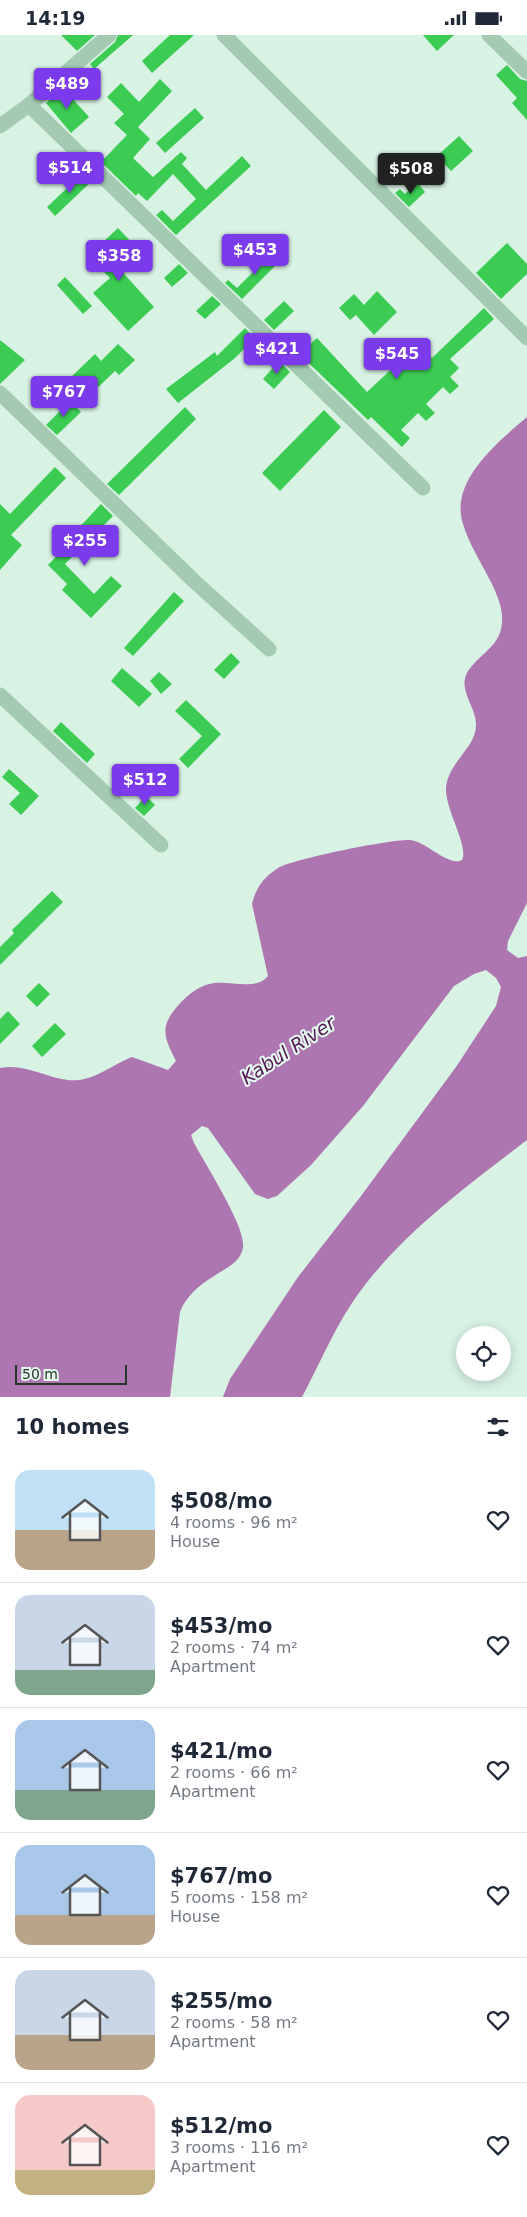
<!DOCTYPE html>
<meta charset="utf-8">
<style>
body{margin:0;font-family:"DejaVu Sans",sans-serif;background:#f2f2f3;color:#1f2937;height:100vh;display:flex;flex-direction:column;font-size:19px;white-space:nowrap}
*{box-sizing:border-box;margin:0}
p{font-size:16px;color:#747a83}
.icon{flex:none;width:28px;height:28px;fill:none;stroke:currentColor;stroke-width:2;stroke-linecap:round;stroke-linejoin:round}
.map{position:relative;height:1362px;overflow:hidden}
.sheet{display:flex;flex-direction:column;background:#fff;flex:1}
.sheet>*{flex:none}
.tools{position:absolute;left:456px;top:1291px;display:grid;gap:10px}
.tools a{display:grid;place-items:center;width:55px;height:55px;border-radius:50%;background:#fff;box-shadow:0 2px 12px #0003;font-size:25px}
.scale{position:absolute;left:15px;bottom:12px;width:112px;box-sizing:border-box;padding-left:5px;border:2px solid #263629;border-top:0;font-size:14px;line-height:18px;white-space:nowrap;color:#263629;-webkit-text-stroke:4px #e4faee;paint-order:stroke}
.price{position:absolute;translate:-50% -42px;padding:0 11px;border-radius:5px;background:#7c3aed;color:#fff;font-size:16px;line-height:32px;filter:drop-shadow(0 1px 2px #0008)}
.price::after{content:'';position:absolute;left:50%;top:30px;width:15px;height:11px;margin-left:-8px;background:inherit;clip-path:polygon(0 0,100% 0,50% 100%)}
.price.on{background:#222;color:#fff}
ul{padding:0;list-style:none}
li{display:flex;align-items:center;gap:15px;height:125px;padding:0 15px}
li+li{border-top:1px solid #e0e1e3}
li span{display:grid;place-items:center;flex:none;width:140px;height:100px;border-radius:15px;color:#555}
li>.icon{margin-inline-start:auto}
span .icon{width:60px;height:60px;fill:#fffc;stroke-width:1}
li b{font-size:21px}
h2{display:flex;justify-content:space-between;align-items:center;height:60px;padding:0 15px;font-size:21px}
.status{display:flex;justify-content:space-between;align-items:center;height:35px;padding:0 25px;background:#fff;direction:ltr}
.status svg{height:14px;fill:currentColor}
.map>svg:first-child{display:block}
.water{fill:#ae76b1}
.building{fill:#3ccc53}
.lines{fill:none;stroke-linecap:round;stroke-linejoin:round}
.street{stroke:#a4cbb2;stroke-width:15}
.labels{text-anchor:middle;stroke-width:4;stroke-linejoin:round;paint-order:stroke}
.water-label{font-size:19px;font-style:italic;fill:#581959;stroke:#e4faee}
</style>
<div class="status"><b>14:19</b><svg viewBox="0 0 49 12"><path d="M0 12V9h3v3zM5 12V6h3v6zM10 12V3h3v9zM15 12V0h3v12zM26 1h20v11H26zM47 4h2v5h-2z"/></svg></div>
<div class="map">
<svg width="527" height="1362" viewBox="0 0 527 1362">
<rect width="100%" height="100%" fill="#d8f2e4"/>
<!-- water -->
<path class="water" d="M527,382V868L508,906L507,915L518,923L527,921V1105C465,1152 392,1206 350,1271C332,1299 318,1332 302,1362H223L230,1344L298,1242L361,1161L456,1032L496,971L501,952L496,943L486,935L474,939L454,951L363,1071L311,1130L277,1161L268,1164L255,1159L208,1093L202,1091L191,1100L194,1108C205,1129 246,1192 243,1212C242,1220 237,1226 230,1231C210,1244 190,1253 180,1277L170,1362H0V1033C24,1028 44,1042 68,1045C92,1048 111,1030 132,1022L168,1035L176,1026C165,1004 159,993 176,973C185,962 195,953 209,949C227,944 255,957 268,941L252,869C256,852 264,842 278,833C293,824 391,804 410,805C426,806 448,832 462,825C469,811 445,775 446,753C448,727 477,712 476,689C476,672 458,655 467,638C476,622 497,613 501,594C505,577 498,562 491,547C482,529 469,509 463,489C449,446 498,407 527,382Z"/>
<!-- building -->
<g class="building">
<path d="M61,0H95L77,16Z"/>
<path d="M118,0H133L94,34L90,29L115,7Z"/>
<path d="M170,0H194L152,38L142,26Z"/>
<path d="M423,0H454L437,16Z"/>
<path d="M507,30L520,44L527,46V85L512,68L517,63L496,40Z"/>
<path d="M160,44L172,56L138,92L150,104L133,123L153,142L181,117L187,123L182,129L206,155L242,121L251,131L176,200L156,180L162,175L173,186L196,164L173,139L147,166L138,158L136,161L101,127L127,100L114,88L124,79L107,62L121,48L139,67Z"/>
<path d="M63,53L89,82L71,98L46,68Z"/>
<path d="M195,73L204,83L165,118L156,108Z"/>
<path d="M459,101L473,116L451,136L437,121Z"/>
<path d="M84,137L93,145L55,181L47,172Z"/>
<path d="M417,147L425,157L409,172L395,158L400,154L405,159Z"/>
<path d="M118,193L137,213L117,231L154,272L128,296L93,258L110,243L88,221Z"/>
<path d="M507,208L527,229V239L501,264L476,238Z"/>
<path d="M273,217L281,225L242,264L225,248L228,245L237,253Z"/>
<path d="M179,229L188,238L172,252L164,243Z"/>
<path d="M65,242L92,271L83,279L57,250Z"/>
<path d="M377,256L397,277L374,300L356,280L350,285L339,273L354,259L364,270Z"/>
<path d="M212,261L221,269L205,284L196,276Z"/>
<path d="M284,266L294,276L274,295L264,285Z"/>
<path d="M484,273L494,284L450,324L459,333L450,342L459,351L450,359L443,352L426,369L435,378L426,386L418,378L401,395L410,403L402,412L371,382L368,385L292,312L299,306L306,313L317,303L367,357L418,309L432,323Z"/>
<path d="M245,293L255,303L235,323L178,368L166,354L215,317L217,321Z"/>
<path d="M0,305L25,325L0,349Z"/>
<path d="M118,309L135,325L119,340L115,336L86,364L68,345L95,319L101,326Z"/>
<path d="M279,326L290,337L274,354L263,344Z"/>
<path d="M70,366L81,377L57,400L46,390Z"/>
<path d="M185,372L196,384L119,460L107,449Z"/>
<path d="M324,375L341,392L280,456L262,438Z"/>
<path d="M55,432L66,443L11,500L22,510L0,535V469L10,479Z"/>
<path d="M101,469L113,481L65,529L94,559L111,541L122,551L91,583L62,555L67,549L48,530L79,498L76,496Z"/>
<path d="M174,557L184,566L133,621L124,613Z"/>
<path d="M231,618L240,627L224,644L214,635Z"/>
<path d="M122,633L152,659L139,672L111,646Z"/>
<path d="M159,637L172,649L161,659L150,646Z"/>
<path d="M186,665L221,699L188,733L179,724L202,701L175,676Z"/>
<path d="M61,687L95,719L87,728L53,696Z"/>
<path d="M9,734L39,761L21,780L9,769L20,758L2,742Z"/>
<path d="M146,761L155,770L144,781L135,773Z"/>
<path d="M52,856L63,867L0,930V912L14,898L12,895Z"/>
<path d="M39,948L50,959L37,972L26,961Z"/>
<path d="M8,976L20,989L0,1009V984Z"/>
<path d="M55,988L66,999L42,1022L32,1011Z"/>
</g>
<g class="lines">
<!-- street -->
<g class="street">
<path d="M224,0L527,303"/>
<path d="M489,0L527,37"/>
<path d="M29,70L423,453"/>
<path d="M0,91L29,70L109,0"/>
<path d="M0,358L194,546L269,614"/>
<path d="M0,660L161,810"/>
</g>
</g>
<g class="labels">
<!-- water labels -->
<g class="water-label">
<text transform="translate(288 1015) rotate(-33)" y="7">Kabul River</text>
</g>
</g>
</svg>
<div class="tools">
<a><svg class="icon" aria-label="locate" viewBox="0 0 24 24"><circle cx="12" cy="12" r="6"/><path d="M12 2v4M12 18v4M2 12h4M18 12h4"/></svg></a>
</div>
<div class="scale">50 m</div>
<b class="price" style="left:67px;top:75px">$489</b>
<b class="price" style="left:70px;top:159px">$514</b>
<b class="price on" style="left:411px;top:160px">$508</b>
<b class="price" style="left:255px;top:241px">$453</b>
<b class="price" style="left:119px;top:247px">$358</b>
<b class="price" style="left:277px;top:340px">$421</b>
<b class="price" style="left:397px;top:345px">$545</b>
<b class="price" style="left:64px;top:383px">$767</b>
<b class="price" style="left:85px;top:532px">$255</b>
<b class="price" style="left:145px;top:771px">$512</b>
</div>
<section class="sheet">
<h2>10 homes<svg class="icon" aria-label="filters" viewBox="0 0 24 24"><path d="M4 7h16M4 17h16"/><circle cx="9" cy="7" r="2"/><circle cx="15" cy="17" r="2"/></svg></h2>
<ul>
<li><span style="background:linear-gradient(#bfe0f5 60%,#b9a48a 0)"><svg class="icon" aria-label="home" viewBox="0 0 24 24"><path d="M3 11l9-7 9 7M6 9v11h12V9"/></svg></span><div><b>$508/mo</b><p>4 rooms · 96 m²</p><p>House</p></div><svg class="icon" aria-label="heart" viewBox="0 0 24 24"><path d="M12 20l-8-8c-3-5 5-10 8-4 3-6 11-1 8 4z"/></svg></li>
<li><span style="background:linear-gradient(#c9d6e8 75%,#7fa58c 0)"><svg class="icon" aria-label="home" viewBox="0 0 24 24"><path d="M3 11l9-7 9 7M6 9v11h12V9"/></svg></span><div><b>$453/mo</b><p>2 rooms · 74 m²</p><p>Apartment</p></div><svg class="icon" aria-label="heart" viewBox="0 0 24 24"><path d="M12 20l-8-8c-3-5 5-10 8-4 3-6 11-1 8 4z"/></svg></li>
<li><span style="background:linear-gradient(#a9c7e8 70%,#7fa58c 0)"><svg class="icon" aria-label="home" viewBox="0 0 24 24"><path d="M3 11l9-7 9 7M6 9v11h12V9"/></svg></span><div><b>$421/mo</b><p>2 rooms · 66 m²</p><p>Apartment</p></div><svg class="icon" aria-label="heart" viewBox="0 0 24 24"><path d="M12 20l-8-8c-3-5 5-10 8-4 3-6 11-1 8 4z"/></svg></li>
<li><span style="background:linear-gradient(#a9c7e8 70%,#b9a48a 0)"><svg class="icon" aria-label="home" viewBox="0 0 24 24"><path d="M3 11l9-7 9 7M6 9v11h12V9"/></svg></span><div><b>$767/mo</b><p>5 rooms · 158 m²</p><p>House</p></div><svg class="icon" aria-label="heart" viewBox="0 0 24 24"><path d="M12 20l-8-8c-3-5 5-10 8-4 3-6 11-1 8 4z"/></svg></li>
<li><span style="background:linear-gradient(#c9d6e8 65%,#b9a48a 0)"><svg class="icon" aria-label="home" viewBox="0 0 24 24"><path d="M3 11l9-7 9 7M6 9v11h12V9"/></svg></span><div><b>$255/mo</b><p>2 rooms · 58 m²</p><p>Apartment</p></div><svg class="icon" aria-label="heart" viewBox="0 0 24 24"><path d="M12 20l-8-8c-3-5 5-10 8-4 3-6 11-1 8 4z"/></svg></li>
<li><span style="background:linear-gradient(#f6c9c9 75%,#c2b280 0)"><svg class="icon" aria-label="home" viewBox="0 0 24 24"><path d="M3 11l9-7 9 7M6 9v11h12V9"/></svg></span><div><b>$512/mo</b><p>3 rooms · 116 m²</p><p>Apartment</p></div><svg class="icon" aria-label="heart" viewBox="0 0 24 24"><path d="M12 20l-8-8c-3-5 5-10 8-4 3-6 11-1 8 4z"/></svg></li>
</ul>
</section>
